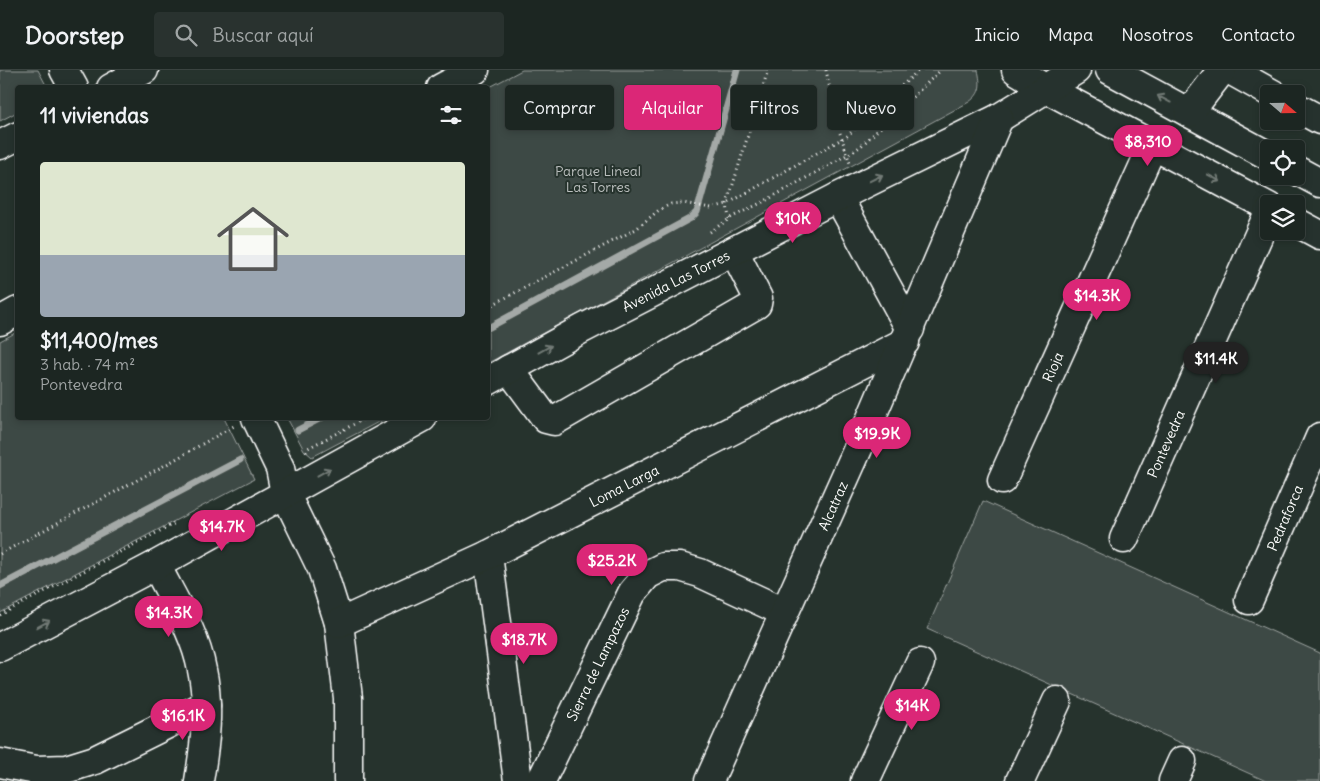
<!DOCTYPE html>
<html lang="es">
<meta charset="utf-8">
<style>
body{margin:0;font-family:Delius,sans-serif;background:#29322f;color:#f1f3f6;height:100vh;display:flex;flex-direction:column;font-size:19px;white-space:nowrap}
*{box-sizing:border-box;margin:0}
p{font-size:16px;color:#a0a5a5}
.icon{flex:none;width:28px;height:28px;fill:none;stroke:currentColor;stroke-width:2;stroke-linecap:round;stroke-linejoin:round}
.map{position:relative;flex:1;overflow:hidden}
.sheet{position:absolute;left:15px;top:15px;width:475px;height:335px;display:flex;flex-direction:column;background:#1c2622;border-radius:5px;box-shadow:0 2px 8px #0003,0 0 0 1px #3a4340}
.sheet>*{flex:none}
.guide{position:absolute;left:505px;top:15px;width:475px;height:45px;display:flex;gap:10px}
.needle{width:32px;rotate:110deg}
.tools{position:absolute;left:1260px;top:15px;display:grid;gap:10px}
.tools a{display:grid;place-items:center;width:45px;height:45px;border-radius:5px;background:#1c2622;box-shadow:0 2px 8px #0003,0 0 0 1px #3a4340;font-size:25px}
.price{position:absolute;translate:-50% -42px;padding:0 11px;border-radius:18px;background:#db2777;color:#fff;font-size:16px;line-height:32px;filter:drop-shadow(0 1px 2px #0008)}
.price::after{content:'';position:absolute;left:50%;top:30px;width:15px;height:11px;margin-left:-8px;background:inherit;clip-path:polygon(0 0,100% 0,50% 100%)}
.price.current{background:#222;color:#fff}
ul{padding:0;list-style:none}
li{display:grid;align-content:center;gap:10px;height:265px;padding:0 25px}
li+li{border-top:1px solid #3a4340}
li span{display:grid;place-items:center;height:155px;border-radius:5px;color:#555}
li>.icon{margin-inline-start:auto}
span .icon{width:90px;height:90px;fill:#fffc;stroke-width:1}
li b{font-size:21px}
h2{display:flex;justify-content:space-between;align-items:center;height:60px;padding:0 25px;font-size:21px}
.tag{padding:0 18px;border-radius:5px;background:#1c2622;box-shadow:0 2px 8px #0003,0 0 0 1px #3a4340;font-size:18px;line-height:45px}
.tag.current{background:#db2777;color:#fff}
header{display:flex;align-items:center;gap:30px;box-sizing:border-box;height:70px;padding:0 25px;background:#1c2622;border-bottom:1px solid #3a4340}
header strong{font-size:24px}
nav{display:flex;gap:28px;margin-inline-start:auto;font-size:18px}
.search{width:350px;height:45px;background:#29322f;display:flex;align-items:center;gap:12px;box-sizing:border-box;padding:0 18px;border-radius:5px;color:#a0a5a5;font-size:19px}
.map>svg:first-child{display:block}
.green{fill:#3e4944;stroke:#9ea4a2}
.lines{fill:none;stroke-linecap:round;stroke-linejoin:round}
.stream{stroke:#a4a9a7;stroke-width:7}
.minor-casing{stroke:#fff;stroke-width:31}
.path{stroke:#fff;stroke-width:3;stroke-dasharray:1 4;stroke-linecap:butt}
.minor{stroke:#26332d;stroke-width:28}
.oneway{stroke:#727a76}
.labels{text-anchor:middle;stroke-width:4;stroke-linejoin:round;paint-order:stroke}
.park-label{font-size:14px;fill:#bbbfbe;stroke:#26332d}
.street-label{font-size:14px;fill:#fff;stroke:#26332d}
</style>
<header>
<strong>Doorstep</strong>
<div class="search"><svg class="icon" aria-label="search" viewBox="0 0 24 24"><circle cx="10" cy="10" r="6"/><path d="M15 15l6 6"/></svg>Buscar aquí</div>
<nav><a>Inicio</a><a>Mapa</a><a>Nosotros</a><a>Contacto</a></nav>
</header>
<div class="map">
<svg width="1320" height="711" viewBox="0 0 1320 711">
<rect width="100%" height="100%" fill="#26332d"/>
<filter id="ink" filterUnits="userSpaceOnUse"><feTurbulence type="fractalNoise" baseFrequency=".02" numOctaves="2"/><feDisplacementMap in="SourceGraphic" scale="10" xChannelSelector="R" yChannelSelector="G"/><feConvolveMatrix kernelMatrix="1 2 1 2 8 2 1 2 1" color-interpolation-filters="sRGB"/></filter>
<g filter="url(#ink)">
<!-- green -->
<g class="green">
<path d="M0,0H38L47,17L18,18L17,42L0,51Z"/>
<path d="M522,0H978C981,14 982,23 969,32L488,293V18Z"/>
<path d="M17,262L18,348H224L254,409L0,543V271Z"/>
<path d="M287,348H386L312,387L304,380Z"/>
<path d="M983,431L1320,583V711H1266L927,559Z"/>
</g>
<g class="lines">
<!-- stream -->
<g class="stream">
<path d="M488,258L691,148L697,142L737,0"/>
<path d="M298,360L321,348"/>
<path d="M0,516L240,390"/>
</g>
<!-- minor casing -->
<g class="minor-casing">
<g id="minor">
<path d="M64,0L74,18"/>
<path d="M1016,0L1047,19L1269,137"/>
<path d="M1110,0L1269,86"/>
<path d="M1230,0L1273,24"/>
<path d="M111,18L144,0"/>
<path d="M441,18L475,0"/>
<path d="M1296,37L1320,50"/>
<path d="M1189,43L1222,0"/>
<path d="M0,75L18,66"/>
<path d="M1296,100L1320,113"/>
<path d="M838,127L910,259"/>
<path d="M1296,152L1320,165"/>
<path d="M0,251L18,241"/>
<path d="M509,299L546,349L554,351L757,234L758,228L734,181"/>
<path d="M488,311L582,259L838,127L999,48L1076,0"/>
<path d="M256,348L280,398L285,423L322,499L339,553L348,628V711"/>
<path d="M1002,410L1153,75"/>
<path d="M1124,469L1269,142"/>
<path d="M488,485L518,711"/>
<path d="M156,495C173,529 195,562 202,600C210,636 205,675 199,711"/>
<path d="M1249,530L1320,367"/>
<path d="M339,553L488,485L905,272"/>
<path d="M0,577L156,495L422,348"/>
<path d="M0,693L36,700L66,699L95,690L206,635"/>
<path d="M541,711L632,523L647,505L663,497H680L700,503L784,542"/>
<path d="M709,711L860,374L999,48"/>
<path d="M865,711L920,593"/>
<path d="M1020,711L1057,631"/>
<path d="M1173,711L1182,691"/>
</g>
</g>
<!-- path -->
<g class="path">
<path d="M826,0L836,48"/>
<path d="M840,63L850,93"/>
<path d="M729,149L727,134L768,0"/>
<path d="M710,162L732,147L765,131L854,81L861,76L941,0"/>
<path d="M488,237L636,159L659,140L671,134L683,133L711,138L727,134L847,66L919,0"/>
<path d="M306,382L308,378L366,348"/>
<path d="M0,484L167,394L234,356"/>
<path d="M0,545L177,452"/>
</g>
<!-- minor -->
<use href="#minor" class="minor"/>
</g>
<!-- one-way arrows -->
<defs><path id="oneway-shaft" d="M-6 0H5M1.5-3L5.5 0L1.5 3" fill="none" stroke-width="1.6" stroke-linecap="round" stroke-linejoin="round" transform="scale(1.25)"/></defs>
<g class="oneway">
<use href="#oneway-shaft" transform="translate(1164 29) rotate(-152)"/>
<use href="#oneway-shaft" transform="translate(876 108) rotate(-26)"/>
<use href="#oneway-shaft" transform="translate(1214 108) rotate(28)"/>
<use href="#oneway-shaft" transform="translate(545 279) rotate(-29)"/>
<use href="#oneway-shaft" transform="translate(324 402) rotate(-29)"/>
<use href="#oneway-shaft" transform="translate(43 554) rotate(-28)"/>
</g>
</g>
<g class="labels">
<!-- park labels -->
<g class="park-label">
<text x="598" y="106">Parque Lineal<tspan x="598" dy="16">Las Torres</tspan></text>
</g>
<!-- street labels -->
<g class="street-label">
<text transform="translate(676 211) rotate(-27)" y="5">Avenida Las Torres</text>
<text transform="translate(1053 297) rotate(-66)" y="5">Rioja</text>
<text transform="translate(1166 374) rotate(-66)" y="5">Pontevedra</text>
<text transform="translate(624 416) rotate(-27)" y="5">Loma Larga</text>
<text transform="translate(833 436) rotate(-66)" y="5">Alcatraz</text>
<text transform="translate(1285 448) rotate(-67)" y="5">Pedraforca</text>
<text transform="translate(598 594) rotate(-64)" y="5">Sierra de Lampazos</text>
</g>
</g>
</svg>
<div class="tools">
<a><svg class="needle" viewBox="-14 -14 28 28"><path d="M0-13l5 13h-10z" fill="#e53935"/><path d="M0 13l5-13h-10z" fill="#a0a5a5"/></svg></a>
<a><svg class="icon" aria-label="locate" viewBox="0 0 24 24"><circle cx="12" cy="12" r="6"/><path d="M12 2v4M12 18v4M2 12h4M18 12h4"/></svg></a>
<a><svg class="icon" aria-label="layers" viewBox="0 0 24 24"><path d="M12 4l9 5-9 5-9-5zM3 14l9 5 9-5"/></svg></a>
</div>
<b class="price" style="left:1148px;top:97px">$8,310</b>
<b class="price" style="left:793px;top:174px">$10K</b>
<b class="price" style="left:1097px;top:251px">$14.3K</b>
<b class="price current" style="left:1216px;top:314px">$11.4K</b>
<b class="price" style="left:877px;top:389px">$19.9K</b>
<b class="price" style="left:222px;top:482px">$14.7K</b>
<b class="price" style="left:612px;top:516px">$25.2K</b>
<b class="price" style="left:169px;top:568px">$14.3K</b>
<b class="price" style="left:524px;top:595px">$18.7K</b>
<b class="price" style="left:912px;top:661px">$14K</b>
<b class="price" style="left:183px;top:671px">$16.1K</b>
<div class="guide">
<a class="tag">Comprar</a>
<a class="tag current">Alquilar</a>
<a class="tag">Filtros</a>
<a class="tag">Nuevo</a>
</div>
<section class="sheet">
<h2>11 viviendas<svg class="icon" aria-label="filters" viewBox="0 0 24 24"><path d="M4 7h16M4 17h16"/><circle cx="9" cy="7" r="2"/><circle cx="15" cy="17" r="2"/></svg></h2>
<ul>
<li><span style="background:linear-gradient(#dfe7d0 60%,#9aa5b1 0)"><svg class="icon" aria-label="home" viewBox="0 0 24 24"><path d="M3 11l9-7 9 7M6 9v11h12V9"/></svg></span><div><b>$11,400/mes</b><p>3 hab. · 74 m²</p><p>Pontevedra</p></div></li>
</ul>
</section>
</div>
